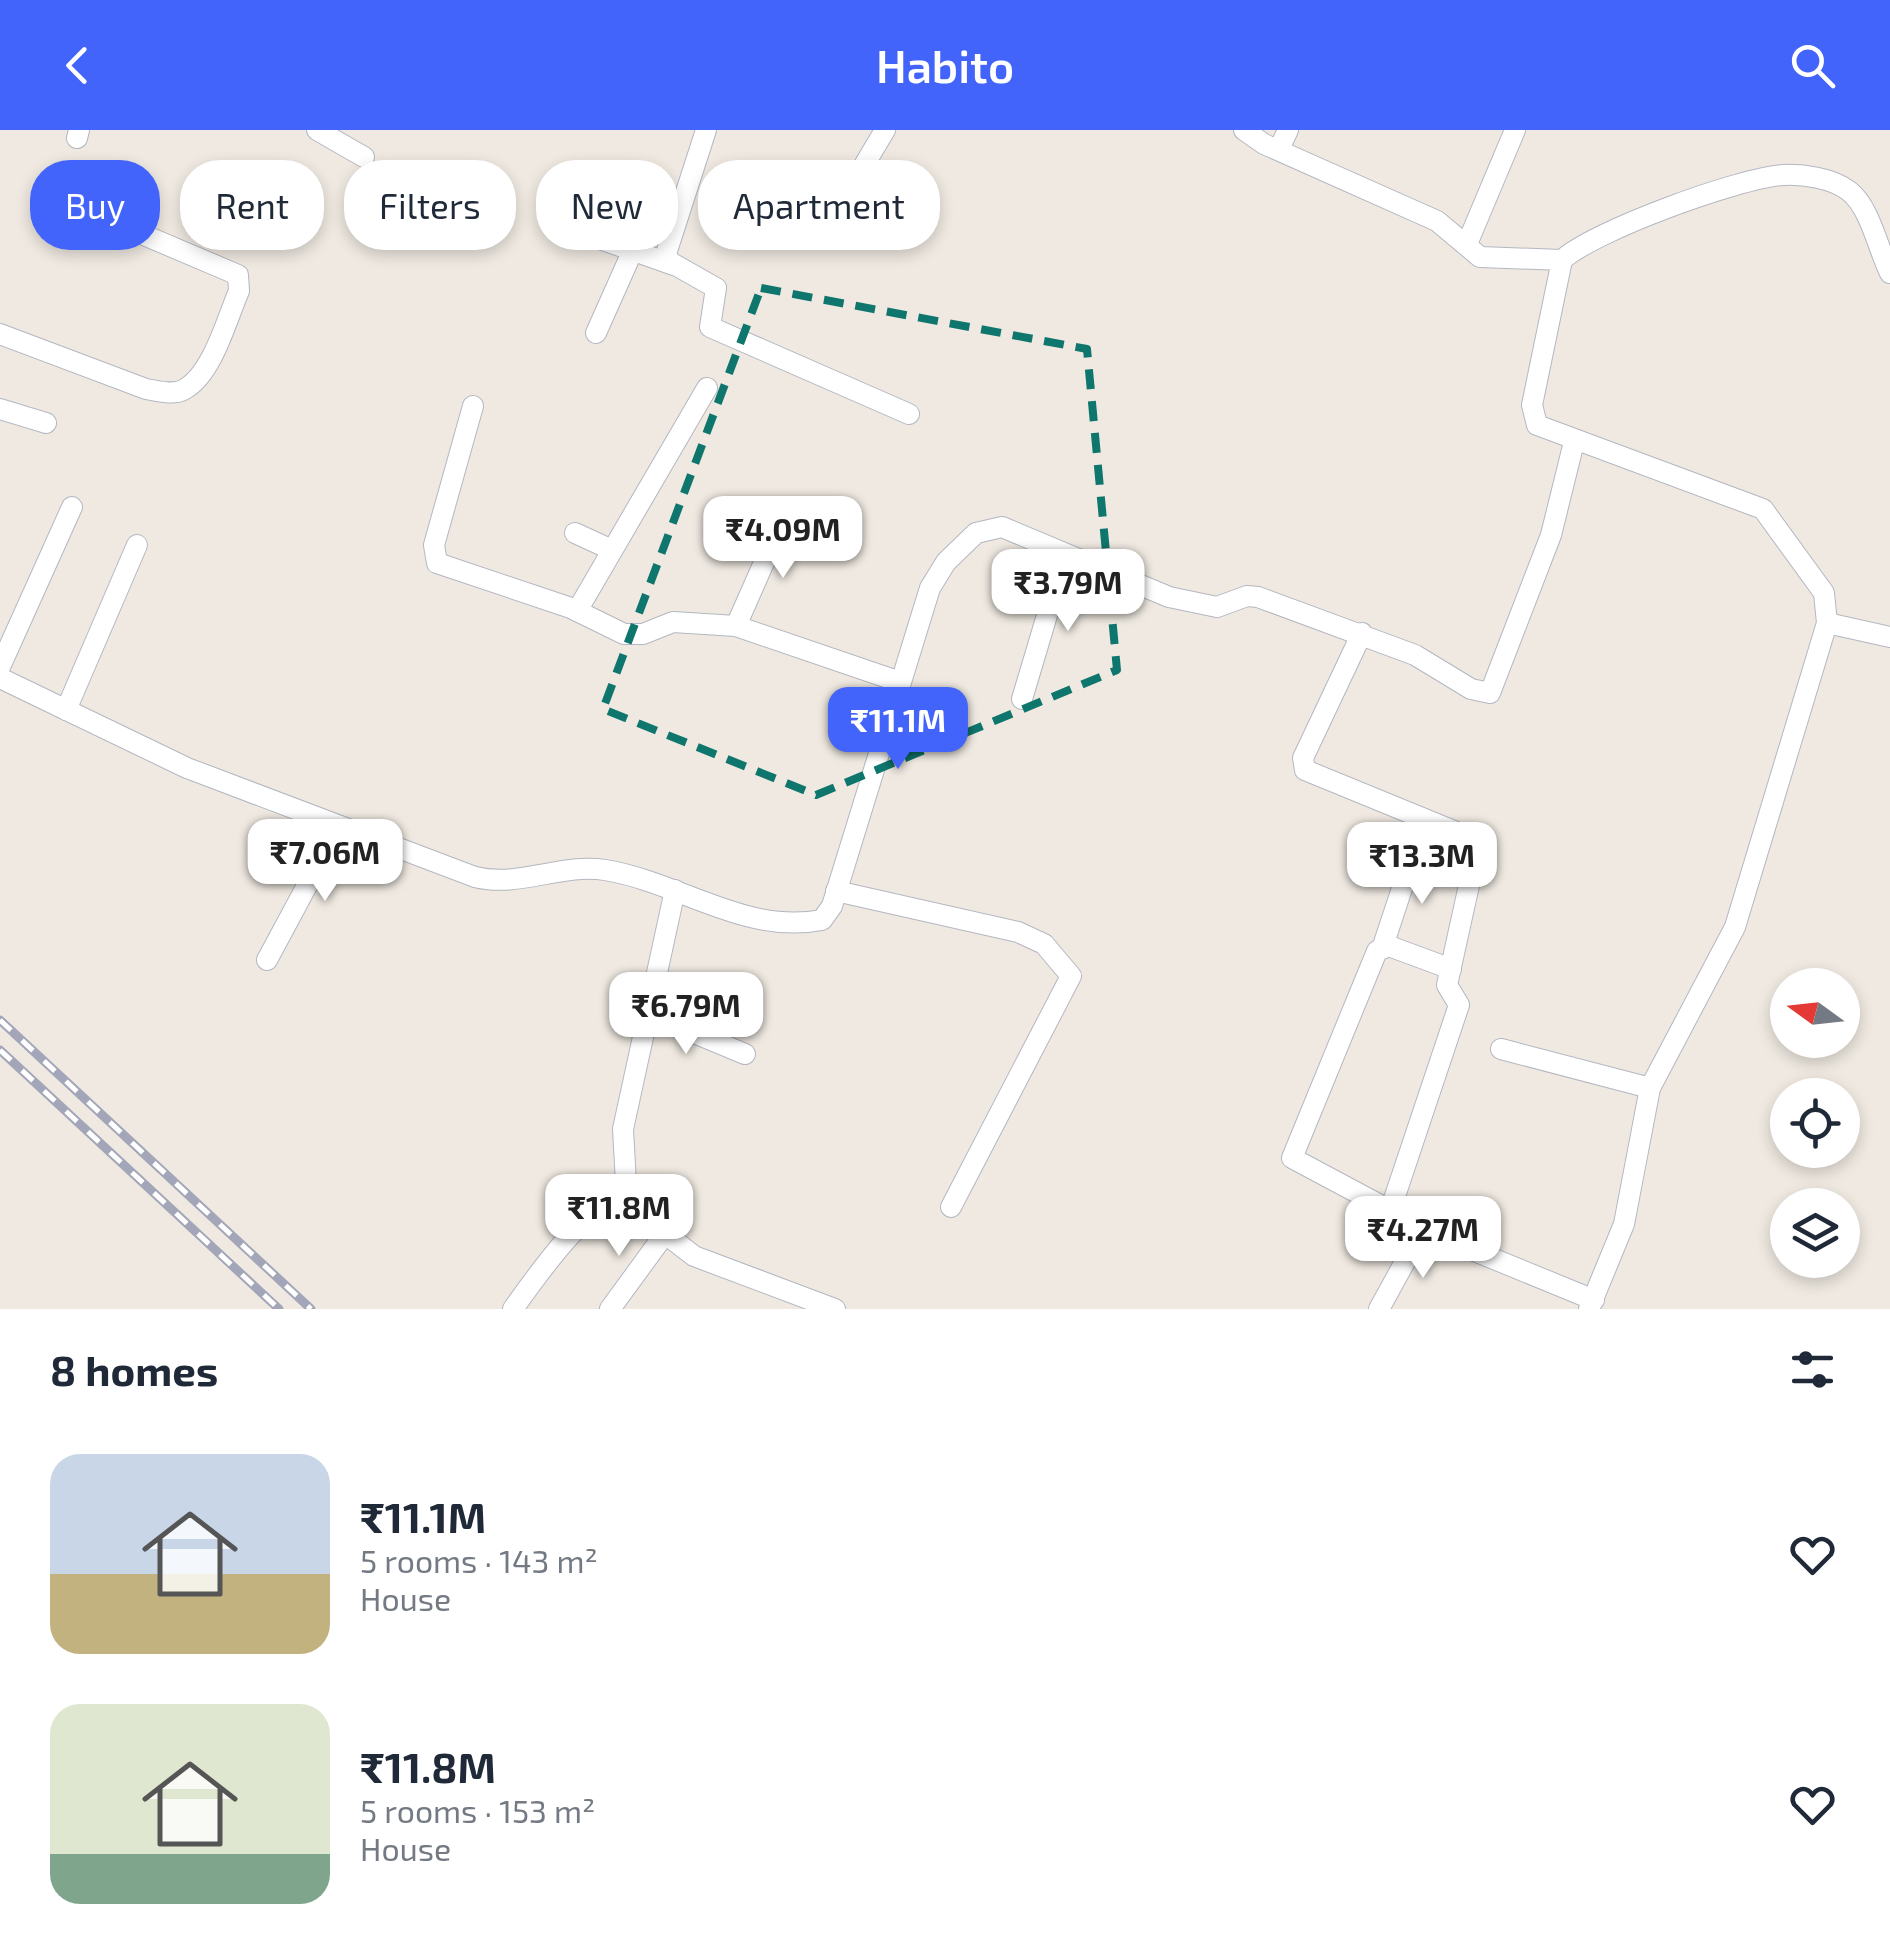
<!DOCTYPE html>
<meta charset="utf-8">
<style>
body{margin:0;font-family:"Exo 2",sans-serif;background:#f6f6f7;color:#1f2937;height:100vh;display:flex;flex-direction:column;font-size:38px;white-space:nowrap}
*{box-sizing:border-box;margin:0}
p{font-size:32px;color:#747a83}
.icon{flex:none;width:55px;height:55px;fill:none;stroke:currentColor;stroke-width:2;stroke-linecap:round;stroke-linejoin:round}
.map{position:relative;height:1179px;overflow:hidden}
.sheet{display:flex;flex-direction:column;background:#fff;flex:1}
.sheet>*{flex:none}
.banner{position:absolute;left:30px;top:30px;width:1000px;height:90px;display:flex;gap:20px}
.needle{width:65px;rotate:285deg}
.controls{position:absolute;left:1770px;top:838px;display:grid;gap:20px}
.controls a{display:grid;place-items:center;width:90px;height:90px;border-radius:50%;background:#fff;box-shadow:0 5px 15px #0003;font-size:50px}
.price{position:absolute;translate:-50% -85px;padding:0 22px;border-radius:20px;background:#fff;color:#222;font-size:32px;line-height:65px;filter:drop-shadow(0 2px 5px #0008)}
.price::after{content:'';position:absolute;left:50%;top:60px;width:30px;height:22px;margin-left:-15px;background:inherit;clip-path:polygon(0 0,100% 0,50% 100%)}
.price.selected{background:#4264fb;color:#fff}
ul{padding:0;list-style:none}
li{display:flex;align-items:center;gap:30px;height:250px;padding:0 50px}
li span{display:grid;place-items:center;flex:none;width:280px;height:200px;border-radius:30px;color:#555}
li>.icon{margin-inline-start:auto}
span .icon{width:120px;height:120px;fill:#fffc;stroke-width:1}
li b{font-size:42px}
h2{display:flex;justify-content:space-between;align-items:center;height:120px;padding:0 50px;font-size:42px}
.chip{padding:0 35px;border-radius:40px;background:#fff;box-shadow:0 5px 15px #0003;font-size:35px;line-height:90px}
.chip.selected{background:#4264fb;color:#fff}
header{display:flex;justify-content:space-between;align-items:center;height:130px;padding:0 50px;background:#4264fb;color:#fff;font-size:45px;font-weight:600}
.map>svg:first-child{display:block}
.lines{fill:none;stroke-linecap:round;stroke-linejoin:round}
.minor-casing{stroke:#b4b7c1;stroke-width:22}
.minor{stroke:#fff;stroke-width:20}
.rail-casing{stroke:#a3a6b8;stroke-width:9}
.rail{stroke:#fff;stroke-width:5;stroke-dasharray:15;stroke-linecap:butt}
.marked{fill:none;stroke:#0f766e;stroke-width:8;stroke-dasharray:20 12;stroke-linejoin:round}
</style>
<header><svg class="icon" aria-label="back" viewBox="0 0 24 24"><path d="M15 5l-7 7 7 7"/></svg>Habito<svg class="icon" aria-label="search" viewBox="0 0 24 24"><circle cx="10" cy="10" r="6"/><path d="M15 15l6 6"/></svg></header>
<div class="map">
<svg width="1890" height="1179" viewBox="0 0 1890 1179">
<rect width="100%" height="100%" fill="#efe9e1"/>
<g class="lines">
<!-- minor casing -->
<g class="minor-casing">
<g id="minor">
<path d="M317,0L364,27"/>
<path d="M706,0L666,124L670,132L716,158L710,197L909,284"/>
<path d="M1244,0L1264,14L1437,91L1480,127L1562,130L1532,275L1537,295L1763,379L1824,463L1827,493L1735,797L1650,958L1624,1094L1589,1179"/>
<path d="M77,8L79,0"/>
<path d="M1279,19L1288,0"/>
<path d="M828,96L885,0"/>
<path d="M600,109L674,135"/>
<path d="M1467,114L1515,0"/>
<path d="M1562,130C1593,101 1739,48 1783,45C1803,44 1832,48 1849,61C1870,77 1878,119 1890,143"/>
<path d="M596,203L633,120"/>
<path d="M0,204L146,259C158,261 174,266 185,259C213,243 227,188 239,161L238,145L104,88"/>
<path d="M473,276L434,415L437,433L571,478L624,504H643L673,492L736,496L900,552"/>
<path d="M0,279L46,293"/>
<path d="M575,403L612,420"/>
<path d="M577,481L707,258"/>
<path d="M1827,493L1890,507"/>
<path d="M736,496L785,385"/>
<path d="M1362,503L1303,628L1305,640L1466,706L1477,719L1447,855L1459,875L1390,1081"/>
<path d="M0,537L72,377"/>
<path d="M0,548L187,638L475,747C519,758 561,733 605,740C679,752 745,805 822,790L832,776L930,458L946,432L976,403L1002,397L1169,467L1217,477L1247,466L1258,467L1415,525L1471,559L1490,563L1551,405L1574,312"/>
<path d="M1022,569L1065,425"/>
<path d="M66,580L137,415"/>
<path d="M675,760L623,999L626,1053L651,1093L694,1126L835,1179"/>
<path d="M836,761L1018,802L1044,814L1071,846L951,1077"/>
<path d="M1383,816L1414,722"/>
<path d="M267,830L339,696"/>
<path d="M1451,839L1389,816L1377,821L1292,1028L1438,1106L1594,1170"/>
<path d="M646,883L745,924"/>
<path d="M1501,919L1650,958"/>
<path d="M513,1179C547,1131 579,1089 626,1053"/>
<path d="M610,1179L664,1105"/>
<path d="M1379,1179L1423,1099"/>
</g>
</g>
<!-- minor -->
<use href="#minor" class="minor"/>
<!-- rail casing -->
<g class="rail-casing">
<g id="rail">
<path d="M0,890L311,1179"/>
<path d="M0,920L279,1179"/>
</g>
</g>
<!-- rail -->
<use href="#rail" class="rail"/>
</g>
<!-- marked area -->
<path class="marked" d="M761,158L1087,219L1117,540L816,665L603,579Z"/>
</svg>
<div class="controls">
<a><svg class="needle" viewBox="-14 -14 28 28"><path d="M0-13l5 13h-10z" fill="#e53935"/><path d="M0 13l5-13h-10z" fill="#747a83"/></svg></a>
<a><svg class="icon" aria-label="locate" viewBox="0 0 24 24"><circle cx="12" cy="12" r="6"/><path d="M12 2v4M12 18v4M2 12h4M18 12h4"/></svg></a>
<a><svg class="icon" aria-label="layers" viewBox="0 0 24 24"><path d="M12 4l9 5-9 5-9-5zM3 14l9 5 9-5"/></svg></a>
</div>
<b class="price" style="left:783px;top:451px">₹4.09M</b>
<b class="price" style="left:1068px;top:504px">₹3.79M</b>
<b class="price selected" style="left:898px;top:642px">₹11.1M</b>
<b class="price" style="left:325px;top:774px">₹7.06M</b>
<b class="price" style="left:1422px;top:777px">₹13.3M</b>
<b class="price" style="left:686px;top:927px">₹6.79M</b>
<b class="price" style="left:619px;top:1129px">₹11.8M</b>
<b class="price" style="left:1423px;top:1151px">₹4.27M</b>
<div class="banner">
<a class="chip selected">Buy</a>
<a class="chip">Rent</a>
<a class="chip">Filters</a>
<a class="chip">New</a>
<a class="chip">Apartment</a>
</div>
</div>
<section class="sheet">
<h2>8 homes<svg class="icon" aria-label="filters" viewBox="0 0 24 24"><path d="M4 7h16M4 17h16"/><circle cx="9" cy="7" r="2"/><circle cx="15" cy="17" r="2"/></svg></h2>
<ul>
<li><span style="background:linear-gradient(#c9d6e8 60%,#c2b280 0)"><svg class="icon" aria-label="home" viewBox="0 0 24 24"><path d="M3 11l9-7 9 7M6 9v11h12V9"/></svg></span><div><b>₹11.1M</b><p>5 rooms · 143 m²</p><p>House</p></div><svg class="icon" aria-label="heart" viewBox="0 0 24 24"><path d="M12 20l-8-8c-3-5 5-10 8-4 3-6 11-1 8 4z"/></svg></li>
<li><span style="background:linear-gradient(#dfe7d0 75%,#7fa58c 0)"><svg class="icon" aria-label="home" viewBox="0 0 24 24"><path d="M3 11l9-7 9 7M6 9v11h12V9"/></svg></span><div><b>₹11.8M</b><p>5 rooms · 153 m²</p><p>House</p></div><svg class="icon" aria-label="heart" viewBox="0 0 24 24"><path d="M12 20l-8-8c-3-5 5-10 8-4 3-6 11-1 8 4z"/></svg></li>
</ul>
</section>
